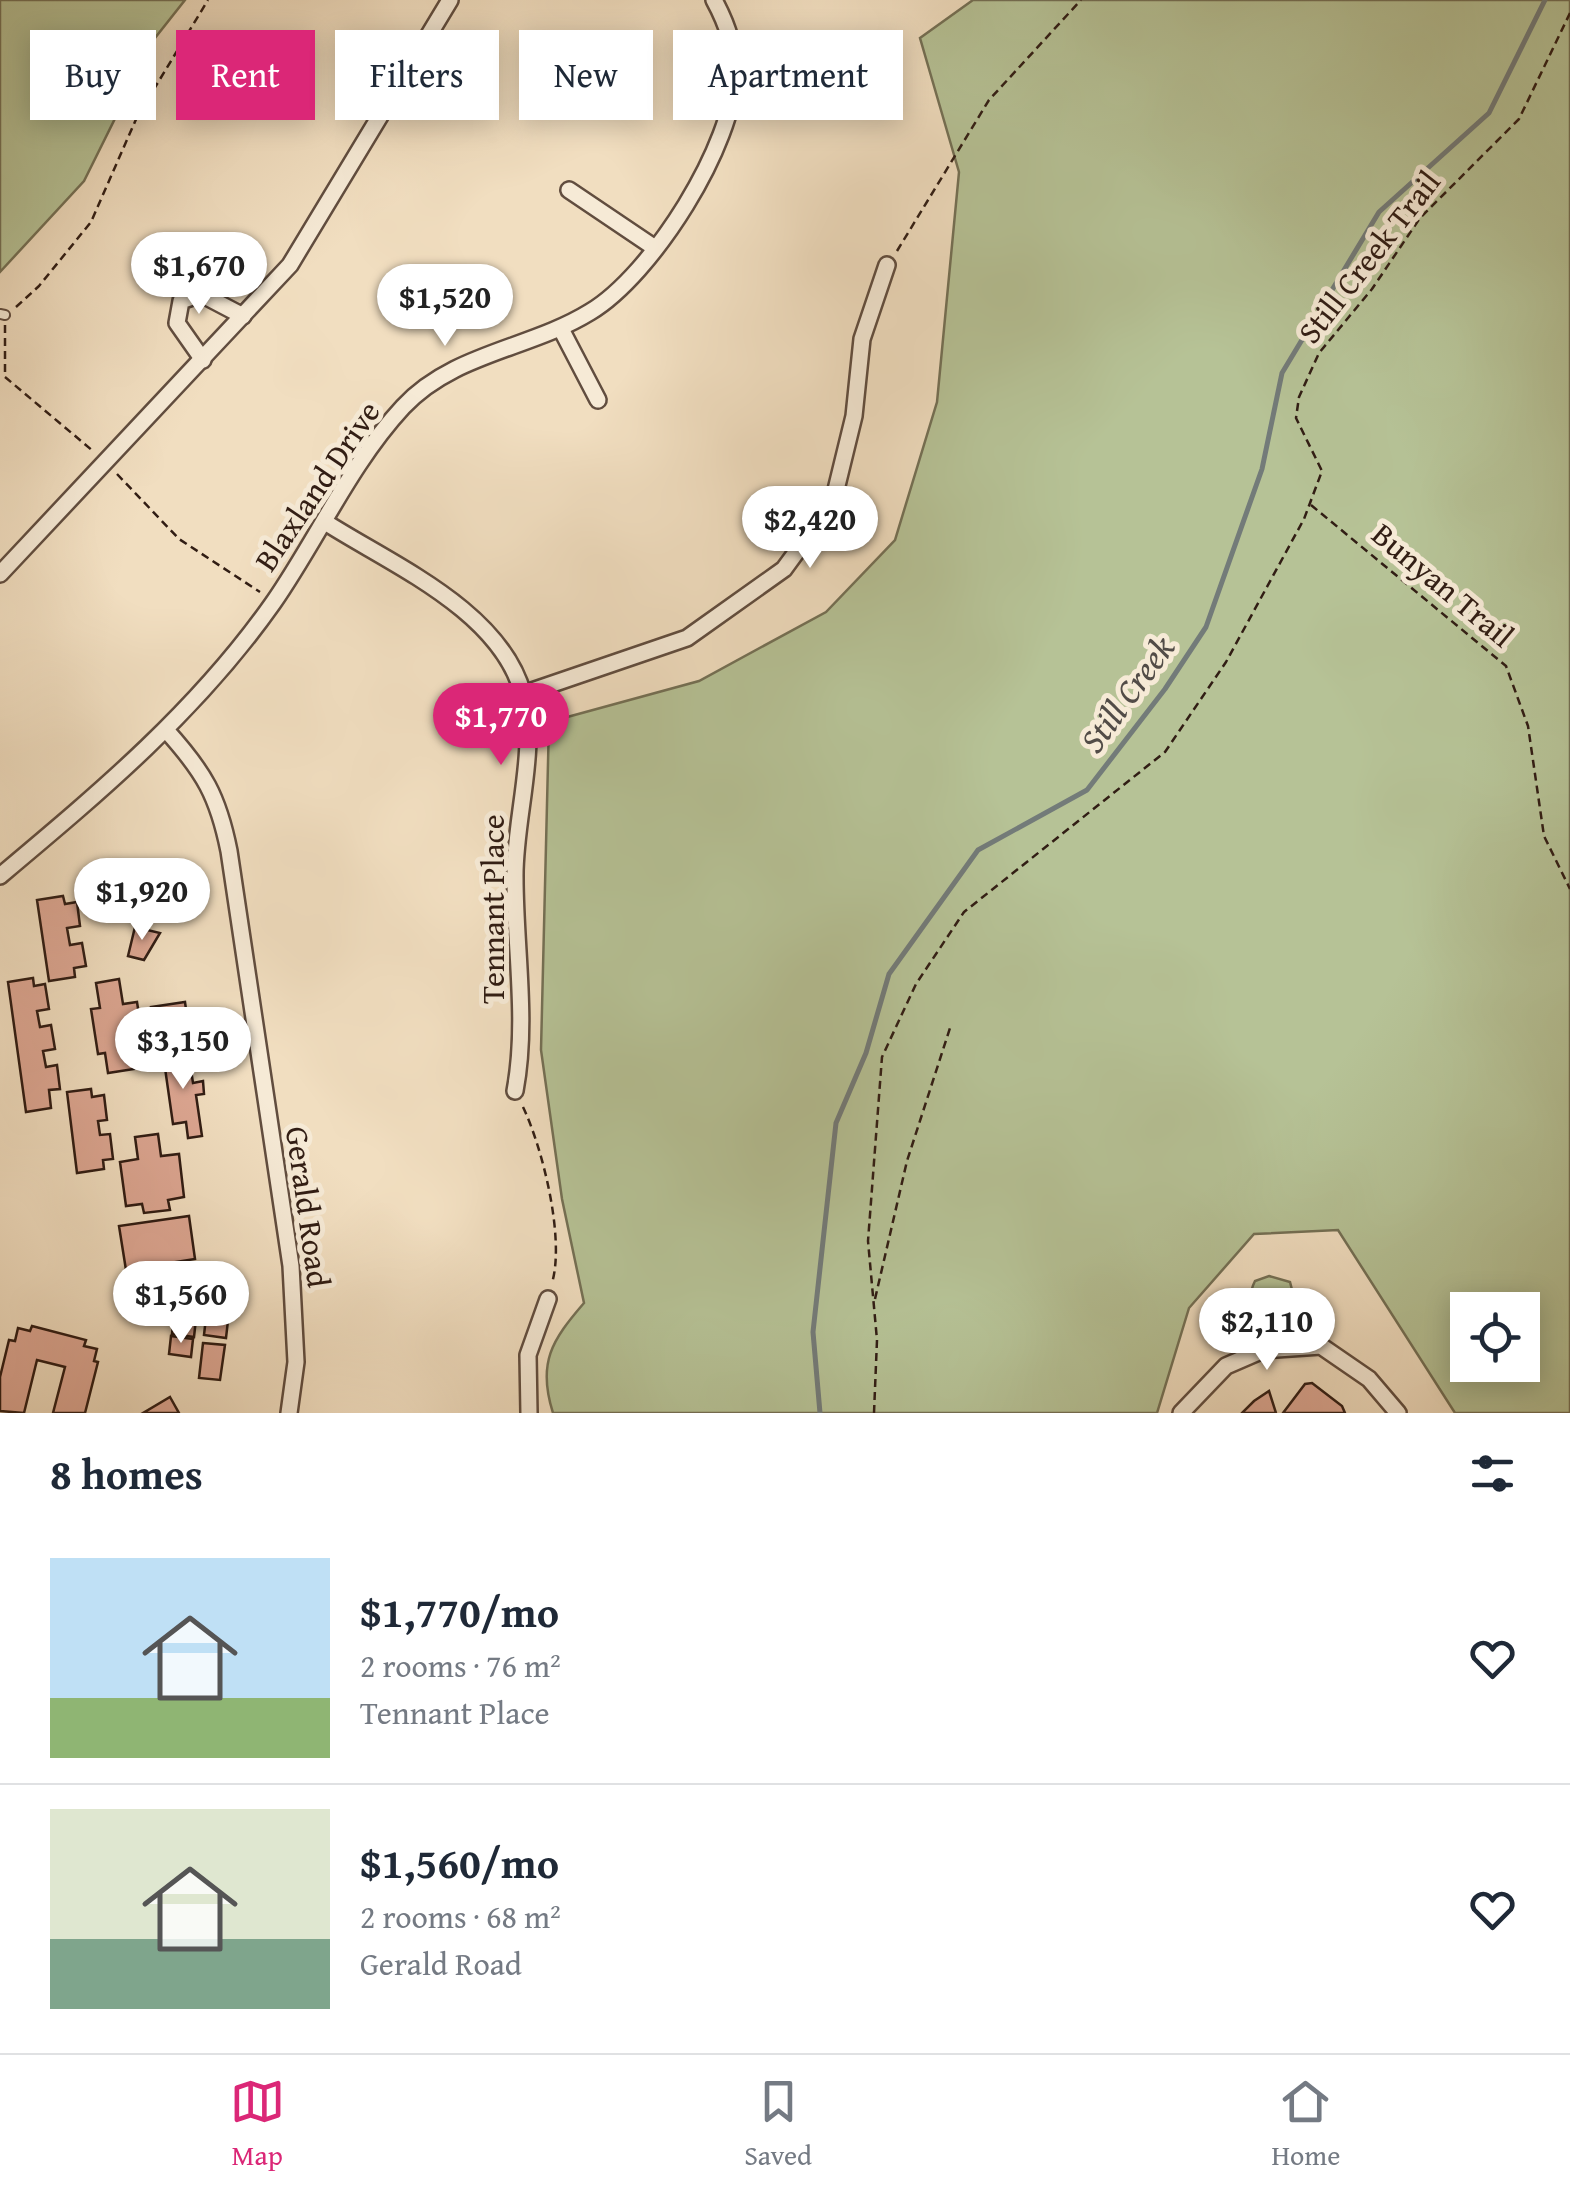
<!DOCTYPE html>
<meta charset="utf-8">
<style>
body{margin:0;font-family:"Gentium Book Plus",serif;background:#f6f6f7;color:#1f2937;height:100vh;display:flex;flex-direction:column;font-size:38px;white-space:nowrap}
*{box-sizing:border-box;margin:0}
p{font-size:32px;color:#747a83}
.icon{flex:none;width:55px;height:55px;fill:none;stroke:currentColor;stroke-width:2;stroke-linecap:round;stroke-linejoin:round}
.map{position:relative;height:1413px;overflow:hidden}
.drawer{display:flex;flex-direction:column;background:#fff;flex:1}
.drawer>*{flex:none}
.guide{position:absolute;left:30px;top:30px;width:1000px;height:90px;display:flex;gap:20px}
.controls{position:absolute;left:1450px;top:1292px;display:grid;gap:20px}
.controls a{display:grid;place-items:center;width:90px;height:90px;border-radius:0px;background:#fff;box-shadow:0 5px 25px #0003;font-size:50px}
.price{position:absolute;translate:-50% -85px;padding:0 22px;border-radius:35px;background:#fff;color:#222;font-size:32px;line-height:65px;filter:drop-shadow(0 2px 5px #0008)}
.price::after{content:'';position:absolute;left:50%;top:60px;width:30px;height:22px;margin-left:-15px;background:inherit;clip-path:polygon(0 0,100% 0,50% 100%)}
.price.active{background:#db2777;color:#fff}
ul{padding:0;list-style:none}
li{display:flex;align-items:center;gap:30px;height:250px;padding:0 50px}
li+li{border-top:2px solid #e0e1e3}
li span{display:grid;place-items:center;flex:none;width:280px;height:200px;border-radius:0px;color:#555}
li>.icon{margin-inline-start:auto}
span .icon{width:120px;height:120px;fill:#fffc;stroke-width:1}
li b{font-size:42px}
h2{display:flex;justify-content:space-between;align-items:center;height:120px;padding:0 50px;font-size:42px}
.tag{padding:0 35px;border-radius:0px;background:#fff;box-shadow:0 5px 25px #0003;font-size:35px;line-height:90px}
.tag.active{background:#db2777;color:#fff}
.dock{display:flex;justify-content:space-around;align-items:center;height:140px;border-top:2px solid #e0e1e3;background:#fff;font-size:28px;color:#747a83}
.dock a{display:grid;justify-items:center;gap:5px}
.dock .active{color:#db2777}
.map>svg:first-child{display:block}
.green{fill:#b6c296;stroke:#747055;stroke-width:2.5;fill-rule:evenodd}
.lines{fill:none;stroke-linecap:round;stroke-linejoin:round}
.stream{stroke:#737b79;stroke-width:5}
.building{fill:#dda793;stroke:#311d14;stroke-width:2.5}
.lane-casing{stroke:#614d3f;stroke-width:12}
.street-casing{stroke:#614d3f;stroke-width:20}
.path{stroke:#311d14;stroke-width:2.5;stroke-dasharray:8 5;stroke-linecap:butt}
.lane{stroke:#f6ead6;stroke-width:8}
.street{stroke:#f6ead6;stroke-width:15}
.labels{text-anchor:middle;stroke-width:10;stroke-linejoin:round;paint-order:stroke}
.street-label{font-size:32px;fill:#311d14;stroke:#f6ead6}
.water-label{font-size:35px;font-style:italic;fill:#524c47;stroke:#f6ead6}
</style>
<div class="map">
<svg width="1570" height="1413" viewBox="0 0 1570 1413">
<rect width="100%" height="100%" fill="#f1dec0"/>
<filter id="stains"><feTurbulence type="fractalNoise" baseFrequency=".002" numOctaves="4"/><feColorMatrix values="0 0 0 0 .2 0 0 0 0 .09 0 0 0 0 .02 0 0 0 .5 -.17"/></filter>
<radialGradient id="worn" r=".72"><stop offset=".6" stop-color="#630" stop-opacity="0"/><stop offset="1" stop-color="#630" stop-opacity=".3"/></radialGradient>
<!-- green -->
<g class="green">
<path d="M0,0H185L155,38L84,181L0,272Z"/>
<path d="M973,0H1570V1413H1455L1338,1230L1254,1234L1189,1308L1157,1413H553C537,1363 552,1340 584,1303L562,1199L541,1050L549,722L699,681L826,612L895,540L937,402L959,172L920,38ZM1468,1310H1522V1365H1468Z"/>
<path d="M1269,1276L1290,1282L1299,1317L1283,1328L1264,1326C1252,1311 1246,1299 1255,1281Z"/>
</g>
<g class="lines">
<!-- stream -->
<path class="stream" d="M820,1413L813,1332L836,1123L866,1053L889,974L978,850L1087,790L1165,689L1206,627L1262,469L1282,373L1379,212L1489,113L1545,0"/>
</g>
<!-- building -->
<g class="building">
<path d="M63,896L65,904L77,902L80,926L67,928L70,945L82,943L86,966L74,968L75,977L49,981L37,900Z"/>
<path d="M135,927L160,933L144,960L128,956Z"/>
<path d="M33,978L34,986L45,984L49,1009L37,1011L40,1027L51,1025L55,1049L43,1051L46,1067L57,1065L60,1089L49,1090L51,1108L26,1112L8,982Z"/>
<path d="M119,979L123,1004L137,1002L144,1047L131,1049L134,1069L108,1073L105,1053L98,1054L91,1009L100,1008L96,983Z"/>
<path d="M185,1002L190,1039L157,1044L151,1007Z"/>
<path d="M188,1050L193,1083L203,1081L204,1094L196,1095L202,1136L188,1138L186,1122L173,1124L163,1054Z"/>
<path d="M91,1089L92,1097L104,1095L107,1120L98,1121L100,1135L110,1134L113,1159L103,1160L104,1169L77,1173L67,1092Z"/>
<path d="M158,1134L161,1156L179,1154L184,1197L168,1200L170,1210L144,1213L142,1204L126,1206L120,1162L138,1159L135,1137Z"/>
<path d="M189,1216L195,1259L126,1270L119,1226Z"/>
<path d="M176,1296L198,1299L196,1316L174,1314Z"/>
<path d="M208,1300L230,1303L226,1338L204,1335Z"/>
<path d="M174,1316L196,1319L194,1337L172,1334Z"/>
<path d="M32,1326L86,1340L84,1346L97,1349L94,1361L98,1362L85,1413H53L65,1367L37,1360L24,1413L0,1411V1377L9,1340L15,1341L18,1328L30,1331Z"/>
<path d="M171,1336L193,1339L191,1357L169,1354Z"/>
<path d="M203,1343L225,1345L220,1380L199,1378Z"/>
<path d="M1312,1383L1342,1406L1345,1413H1283L1305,1384Z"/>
<path d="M1269,1391L1276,1413H1242L1254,1401Z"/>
<path d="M170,1397L179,1413H143Z"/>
</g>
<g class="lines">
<!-- lane casing -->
<g class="lane-casing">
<path id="lane" d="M0,314L5,315"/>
</g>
<!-- street casing -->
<g class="street-casing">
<g id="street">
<path d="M569,190L655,248"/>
<path d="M561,329L598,400"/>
<path d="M203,360L177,323L181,301L201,294L243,316"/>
<path d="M325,522C392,565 500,610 523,694C538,751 514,820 515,878C515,949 528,1021 515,1091"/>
<path d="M0,574L290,265L450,0"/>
<path d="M523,694L687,638L784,569L833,502L854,416L862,339L887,265"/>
<path d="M166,730C204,772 218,796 229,851L291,1266L296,1362L289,1413"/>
<path d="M0,876C100,792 197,711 273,603C317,540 350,464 403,407C453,353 530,349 590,312C652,275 735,144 735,72C735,46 726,22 714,0"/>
<path d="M529,1413L528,1355L548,1299"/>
<path d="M1181,1413L1226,1366L1263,1350L1321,1346L1369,1379L1398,1413"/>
</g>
</g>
<!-- path -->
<g class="path">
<path d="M897,251L989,100L1081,0"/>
<path d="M16,307L39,286L91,222L137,117L208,0"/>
<path d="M5,325V377L93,451"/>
<path d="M117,474L179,539L260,592"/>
<path d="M1311,505L1506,666L1528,726L1544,836L1570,889"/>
<path d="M523,1107C543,1149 565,1239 552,1283"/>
<path d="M875,1299L907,1161L950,1028"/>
<path d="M874,1413L877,1340L868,1241L882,1057L916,984L964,912L1165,752L1226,662L1304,519L1322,471L1296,418L1299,397L1319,353L1372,289L1420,218L1519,119L1570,13"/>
</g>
<!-- lane -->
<use href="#lane" class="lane"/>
<!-- street -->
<use href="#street" class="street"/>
</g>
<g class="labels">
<!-- street labels -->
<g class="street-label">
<text transform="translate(1369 257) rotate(-52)" y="11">Still Creek Trail</text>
<text transform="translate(317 486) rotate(-56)" y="11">Blaxland Drive</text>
<text transform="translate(1443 585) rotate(40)" y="11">Bunyan Trail</text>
<text transform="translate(493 909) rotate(-90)" y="11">Tennant Place</text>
<text transform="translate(308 1207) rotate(82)" y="11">Gerald Road</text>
</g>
<!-- water labels -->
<g class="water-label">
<text transform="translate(1127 694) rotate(-54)" y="12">Still Creek</text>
</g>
</g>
<rect width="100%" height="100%" filter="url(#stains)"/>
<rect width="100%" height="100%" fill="url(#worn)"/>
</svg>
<div class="controls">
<a><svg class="icon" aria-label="locate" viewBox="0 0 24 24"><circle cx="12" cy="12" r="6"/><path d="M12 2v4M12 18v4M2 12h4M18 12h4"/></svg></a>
</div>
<b class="price" style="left:199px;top:317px">$1,670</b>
<b class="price" style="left:445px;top:349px">$1,520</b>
<b class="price" style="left:810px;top:571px">$2,420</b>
<b class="price active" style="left:501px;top:768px">$1,770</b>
<b class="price" style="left:142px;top:943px">$1,920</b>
<b class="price" style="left:183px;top:1092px">$3,150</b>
<b class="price" style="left:181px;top:1346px">$1,560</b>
<b class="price" style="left:1267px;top:1373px">$2,110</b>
<div class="guide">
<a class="tag">Buy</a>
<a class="tag active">Rent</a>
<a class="tag">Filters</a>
<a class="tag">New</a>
<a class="tag">Apartment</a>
</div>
</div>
<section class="drawer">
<h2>8 homes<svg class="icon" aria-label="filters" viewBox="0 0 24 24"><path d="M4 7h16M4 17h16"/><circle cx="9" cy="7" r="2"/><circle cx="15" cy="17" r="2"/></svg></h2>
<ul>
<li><span style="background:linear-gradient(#bfe0f5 70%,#8fb573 0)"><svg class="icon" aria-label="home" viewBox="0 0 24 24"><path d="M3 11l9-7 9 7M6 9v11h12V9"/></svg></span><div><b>$1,770/mo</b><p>2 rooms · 76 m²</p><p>Tennant Place</p></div><svg class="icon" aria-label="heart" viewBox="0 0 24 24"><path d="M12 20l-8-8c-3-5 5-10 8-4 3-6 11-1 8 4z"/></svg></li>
<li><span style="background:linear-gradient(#dfe7d0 65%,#7fa58c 0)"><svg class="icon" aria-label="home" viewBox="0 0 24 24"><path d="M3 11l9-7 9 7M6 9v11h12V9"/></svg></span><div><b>$1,560/mo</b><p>2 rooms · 68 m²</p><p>Gerald Road</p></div><svg class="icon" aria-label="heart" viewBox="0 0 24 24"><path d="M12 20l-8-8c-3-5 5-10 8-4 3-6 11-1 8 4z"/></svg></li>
</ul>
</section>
<nav class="dock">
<a class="active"><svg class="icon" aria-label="map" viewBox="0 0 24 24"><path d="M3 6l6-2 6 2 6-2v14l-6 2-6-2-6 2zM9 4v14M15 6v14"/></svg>Map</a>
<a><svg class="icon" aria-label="saved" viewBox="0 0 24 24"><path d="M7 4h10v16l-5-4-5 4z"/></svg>Saved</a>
<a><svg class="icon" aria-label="home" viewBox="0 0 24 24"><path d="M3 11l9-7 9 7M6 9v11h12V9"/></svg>Home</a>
</nav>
